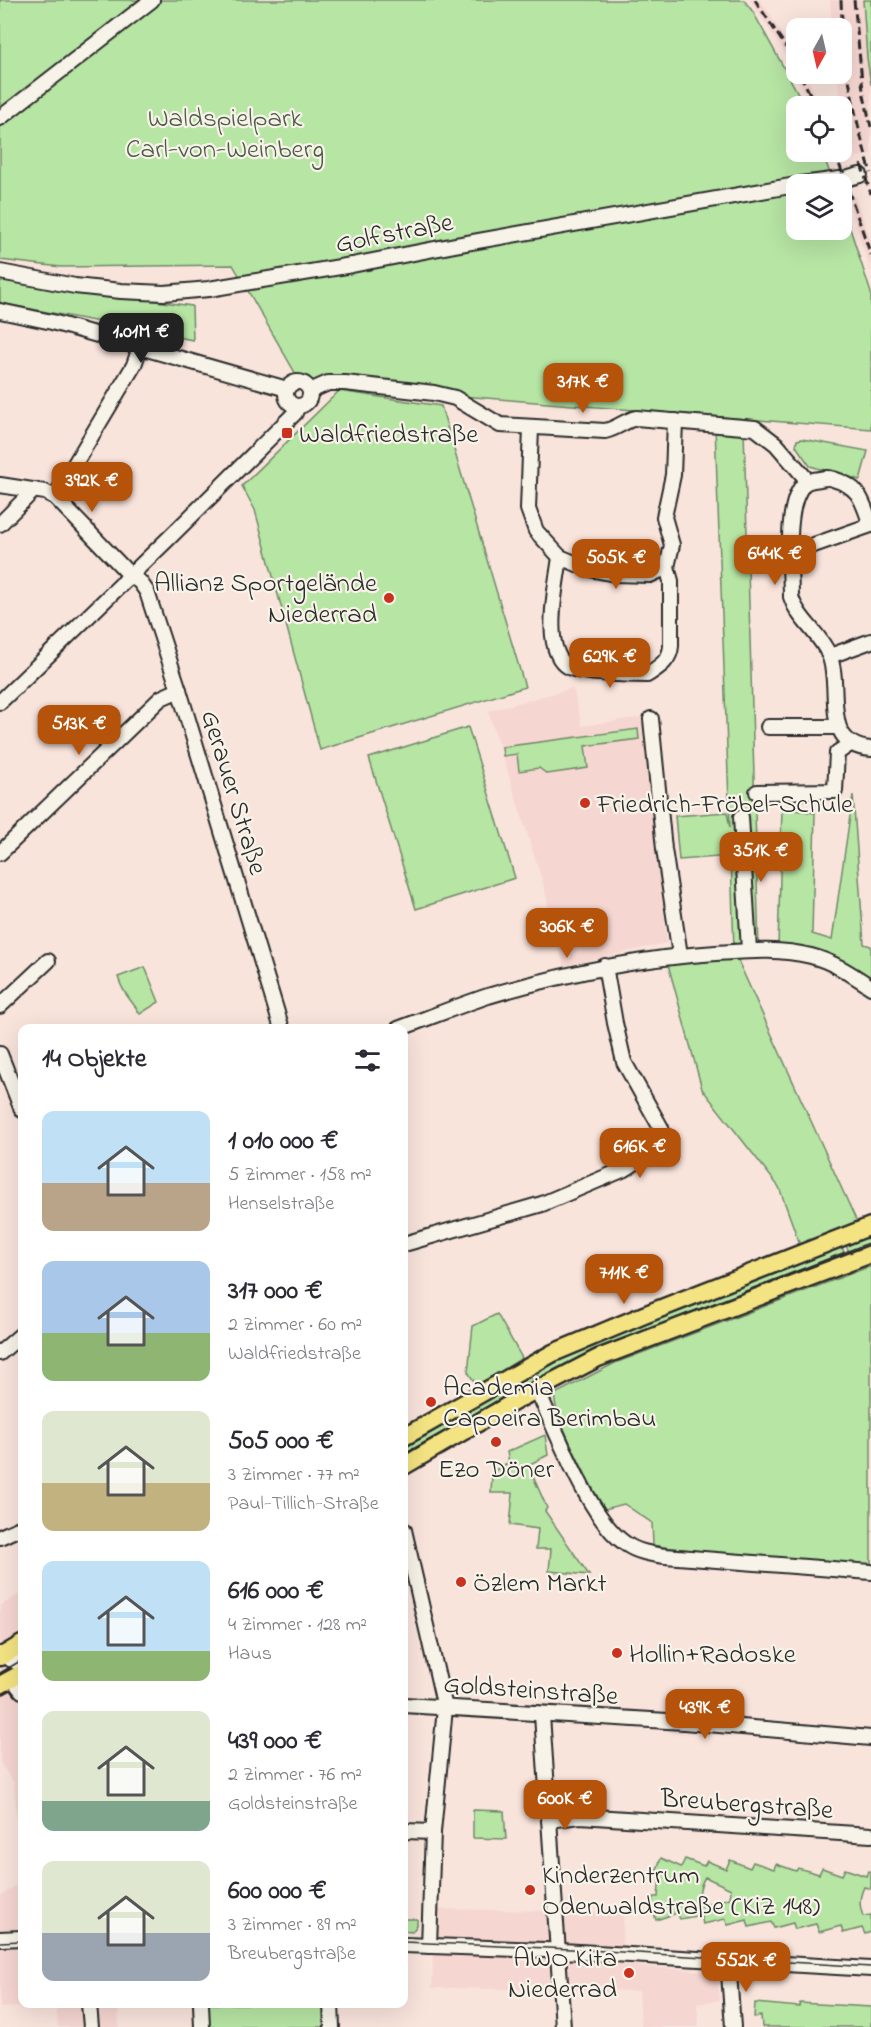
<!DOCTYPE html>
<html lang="de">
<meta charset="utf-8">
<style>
body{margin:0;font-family:"Indie Flower",sans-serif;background:#f7f7f7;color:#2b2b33;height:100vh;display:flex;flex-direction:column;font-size:22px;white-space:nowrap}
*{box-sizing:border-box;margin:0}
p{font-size:20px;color:#7c7c81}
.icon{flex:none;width:33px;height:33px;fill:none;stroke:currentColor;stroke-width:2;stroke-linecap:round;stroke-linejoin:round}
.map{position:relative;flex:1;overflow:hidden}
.drawer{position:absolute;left:18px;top:1024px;width:390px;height:984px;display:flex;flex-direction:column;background:#fff;border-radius:12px;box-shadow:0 6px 24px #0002}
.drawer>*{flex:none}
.needle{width:39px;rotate:188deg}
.fabs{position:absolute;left:786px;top:18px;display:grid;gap:12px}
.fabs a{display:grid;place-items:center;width:66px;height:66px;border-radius:12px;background:#fff;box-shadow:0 6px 24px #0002;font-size:30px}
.price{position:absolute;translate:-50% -51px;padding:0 14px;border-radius:12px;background:#b45309;color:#fff;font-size:20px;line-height:39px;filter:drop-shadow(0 2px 3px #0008)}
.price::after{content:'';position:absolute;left:50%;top:36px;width:18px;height:14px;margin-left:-9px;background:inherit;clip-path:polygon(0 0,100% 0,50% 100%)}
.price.on{background:#222;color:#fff}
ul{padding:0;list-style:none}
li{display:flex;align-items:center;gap:18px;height:150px;padding:0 24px}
li span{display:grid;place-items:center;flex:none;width:168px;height:120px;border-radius:12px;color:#555}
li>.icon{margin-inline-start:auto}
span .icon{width:72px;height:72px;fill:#fffc;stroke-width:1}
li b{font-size:26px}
h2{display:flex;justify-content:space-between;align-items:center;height:72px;padding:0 24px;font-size:26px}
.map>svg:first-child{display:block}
.built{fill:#f6d6d1}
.green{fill:#b6e5a4;stroke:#708868;stroke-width:1.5;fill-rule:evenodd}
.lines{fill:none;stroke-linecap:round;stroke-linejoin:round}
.minor-casing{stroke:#2b2b2b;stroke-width:18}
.major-casing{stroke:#2b2b2b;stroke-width:21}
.minor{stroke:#f7f3e8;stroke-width:14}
.major{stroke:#f4e382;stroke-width:16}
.tram{stroke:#2b2b2b;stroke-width:1.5}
.rail{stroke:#2b2b2b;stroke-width:3;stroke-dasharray:9 4.5;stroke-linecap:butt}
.poi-dot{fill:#c8321e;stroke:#f7f3e8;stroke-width:2}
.labels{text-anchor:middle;stroke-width:4.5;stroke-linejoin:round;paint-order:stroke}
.park-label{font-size:27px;fill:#4e5a49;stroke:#f7f3e8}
.street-label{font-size:27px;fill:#2b2b2b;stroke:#f7f3e8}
.poi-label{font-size:27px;fill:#2b2b2b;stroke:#f7f3e8;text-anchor:start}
</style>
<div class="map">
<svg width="871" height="2027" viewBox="0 0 871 2027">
<rect width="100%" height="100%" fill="#f9e4dc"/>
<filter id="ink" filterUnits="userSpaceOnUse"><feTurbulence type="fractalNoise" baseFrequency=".0167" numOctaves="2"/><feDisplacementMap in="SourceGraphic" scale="12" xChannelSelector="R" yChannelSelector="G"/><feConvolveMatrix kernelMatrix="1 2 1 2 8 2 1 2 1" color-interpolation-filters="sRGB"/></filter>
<g filter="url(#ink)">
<!-- built -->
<g class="built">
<path d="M750,0H760L768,11L796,58V74H805L821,106H812L782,49Z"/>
<path d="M830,0H863L867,58L871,85V154L855,158L839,94L837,74H842V28H832Z"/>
<path d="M855,196L871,241V272L847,199Z"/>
<path d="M573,688L582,726L642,717L667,943L564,966L542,880L488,711Z"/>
<path d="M22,1593V2004H118L119,2027H58L56,2005L0,2008V1896L21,1882L14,1783L0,1763V1606Z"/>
<path d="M434,1909L624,1912L621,1965L717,1972L720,2000L697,2004L699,2027H641L639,1991L432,1988Z"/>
</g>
<!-- green -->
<g class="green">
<path d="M0,0H744L753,12L805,106H796V152H822L834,184H796V230H842V204L871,293V429L301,383L233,265L61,267L0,260Z"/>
<path d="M863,0H871V85L867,58Z"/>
<path d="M0,280L192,306L193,340L0,303Z"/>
<path d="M339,391L441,406L525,687L320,750L255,510L242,486Z"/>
<path d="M715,427L744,430L759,950L734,952L857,1222L800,1245L779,1187L702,1089L666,957L734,951L731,856L679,860L675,816L727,812L730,828Z"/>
<path d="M802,439L868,451L860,480L810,466L796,446L797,440Z"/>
<path d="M468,727L515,878L416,909L369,758Z"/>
<path d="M638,729L639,739L585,746L588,768L547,774L539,768L519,771L517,754L503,756L502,747Z"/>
<path d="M853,795L864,944L871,946V986L778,947L782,808L815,813L812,934L832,940Z"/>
<path d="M145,967L159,1002L140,1014C131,999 123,994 118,977Z"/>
<path d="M871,1236V1244L849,1253L846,1245Z"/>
<path d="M842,1247L845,1255L652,1329L540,1380L534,1370L593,1342Z"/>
<path d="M871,1266V1568L663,1547L653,1545L652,1523L624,1504L605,1509C594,1492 550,1410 555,1394L615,1363Z"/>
<path d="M497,1314L522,1358L477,1386L468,1372L473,1326Z"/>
<path d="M529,1374L535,1385L404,1457V1447Z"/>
<path d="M545,1435L548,1455L528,1465L547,1508L545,1511L589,1575L549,1571L551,1549H536L538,1529L510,1525L513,1493H491L492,1472L509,1462L507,1452Z"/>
<path d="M473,1810L504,1811L506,1839L473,1838Z"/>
<path d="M661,1858L681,1867L685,1859L704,1866L707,1861L726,1869L730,1860L750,1868L753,1862L774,1869L776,1864L796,1871L798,1868L819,1874L822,1868L842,1875L845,1869L866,1876L868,1871L871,1872V1889L864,1887C859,1898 859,1905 863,1916L871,1915V1932L865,1934L862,1928L843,1933L841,1926L819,1932L816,1924L795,1929L793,1923L774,1928L771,1922L749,1927L747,1920L728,1925L725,1919L703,1924L701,1915L680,1919L677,1913L656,1920L652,1907L653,1897H658L660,1875H655ZM705,1877L731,1889L730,1898L701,1906C698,1895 699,1887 705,1877Z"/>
<path d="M404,1919H417V1925L412,1932L404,1931Z"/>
<path d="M755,2003L799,2007L800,2003L871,2007V2027H762L761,2016L754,2017Z"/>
<path d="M207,2004H326L328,2027H208Z"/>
</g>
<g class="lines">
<!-- minor casing -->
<g class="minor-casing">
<g id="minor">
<path d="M0,118L152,0"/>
<path d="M849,178L860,175"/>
<path d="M801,184L840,179"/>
<path d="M0,272L75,286L121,291L164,293L209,289L352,265L455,245L796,185"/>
<path d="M0,311L52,322L287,389"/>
<circle cx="298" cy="394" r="12"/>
<path d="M310,391L328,383H345L434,393L455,398L500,425L605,431C616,429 624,421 636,418L755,428L776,444L808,481"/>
<path d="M531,428L528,509L536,531L560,557L589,569L615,574L650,575L667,567L672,545L664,517L673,475L675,421"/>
<path d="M0,485L45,492L55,497L130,575L140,582L147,592L179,690L282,1029"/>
<path d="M55,497L134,365L140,347"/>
<path d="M0,524L34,490"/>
<path d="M871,525C862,501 861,487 833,479C828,477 825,478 820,479C814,480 807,480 803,485C784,507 791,569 791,597C798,620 820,633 829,655C843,687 819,745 871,749"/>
<path d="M791,553L871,525"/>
<path d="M560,557C557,583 540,651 569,667C582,674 632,675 647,675C659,667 670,661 671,646V581L667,567"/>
<path d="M830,656L871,641"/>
<path d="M0,702L168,539L295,413L297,407"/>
<path d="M651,719L664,849L680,955"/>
<path d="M768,727H838"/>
<path d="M757,792L835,791L837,753L850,744"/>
<path d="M741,817L749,950"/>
<path d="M0,853L161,698L179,690"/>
<path d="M0,1006L48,961"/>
<path d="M398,1029C428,1018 458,1006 488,996C563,974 638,958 716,953C748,951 779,948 811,956C832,961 853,975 871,987"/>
<path d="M0,1054L22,1110"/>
<path d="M404,1244L542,1204L627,1168L659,1147L663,1138L661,1128L624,1062L615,1023L605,966"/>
<path d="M0,1353L22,1334"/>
<path d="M537,1390C557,1431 589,1520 626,1544C637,1552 651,1554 665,1556L871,1572"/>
<path d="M404,1530L445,1708L433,1832L429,1946"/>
<path d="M0,1537L22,1527"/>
<path d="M0,1654L22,1665"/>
<path d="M12,1678L22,1691"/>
<path d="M404,1705L684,1722L871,1738"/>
<path d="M542,1715L563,2027"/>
<path d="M549,1820L580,1816L871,1835"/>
<path d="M404,1831L433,1832"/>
<path d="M0,1939L22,1938"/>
<path d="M404,1945L545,1950L871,1969"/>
<path d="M728,1960L733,2027"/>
<path d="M89,2004L91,2027"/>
<path d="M201,2004L202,2027"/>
<path d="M331,2004L332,2027"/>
</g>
</g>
<!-- major casing -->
<g class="major-casing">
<g id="major">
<path d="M404,1437L553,1353L644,1315L871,1226"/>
<path d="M404,1466L517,1400L598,1358L871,1254"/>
<path d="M0,1657L22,1644"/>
<path d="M0,1685L22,1673"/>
</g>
</g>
<!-- minor -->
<use href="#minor" class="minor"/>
<!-- major -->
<use href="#major" class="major"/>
<!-- tram -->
<g class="tram">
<path d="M404,1454L537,1379L592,1351L871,1242"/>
<path d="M0,1673L22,1660"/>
<path d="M0,1942L22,1941"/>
<path d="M404,1942L571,1949L871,1967"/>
</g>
<!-- rail -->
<g class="rail">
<path d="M755,0L786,47L796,67"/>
<path d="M841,0C843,59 854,117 871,173"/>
<path d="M854,0L863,91L871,127"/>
<path d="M800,74L816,106"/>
<path d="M835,152L871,255"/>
<path d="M861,164L871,194"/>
</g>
</g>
</g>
<!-- markers -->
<g class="poi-dot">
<rect x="281" y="427" width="12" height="12" rx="3"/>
<circle cx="389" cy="598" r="6"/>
<circle cx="585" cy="803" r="6"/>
<circle cx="431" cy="1402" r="6"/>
<circle cx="496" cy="1442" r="6"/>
<circle cx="461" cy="1582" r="6"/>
<circle cx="617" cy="1653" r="6"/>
<circle cx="530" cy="1890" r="6"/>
<circle cx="629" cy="1973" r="6"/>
</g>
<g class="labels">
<!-- park labels -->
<g class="park-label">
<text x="225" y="126">Waldspielpark<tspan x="225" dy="31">Carl-von-Weinberg</tspan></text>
</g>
<!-- street labels -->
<g class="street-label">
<text transform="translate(394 232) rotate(-11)" y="9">Golfstraße</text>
<text transform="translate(235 792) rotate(73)" y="9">Gerauer Straße</text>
<text transform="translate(531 1689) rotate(4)" y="9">Goldsteinstraße</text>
<text transform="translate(747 1803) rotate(4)" y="9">Breubergstraße</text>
</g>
<!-- poi labels -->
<g class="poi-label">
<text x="299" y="442">Waldfriedstraße</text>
<text x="377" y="591" text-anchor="end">Allianz Sportgelände<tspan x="377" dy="31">Niederrad</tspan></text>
<text x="597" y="812">Friedrich-Fröbel-Schule</text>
<text x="443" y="1395">Academia<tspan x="443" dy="31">Capoeira Berimbau</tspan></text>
<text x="496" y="1477" text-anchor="middle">Ezo Döner</text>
<text x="473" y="1591">Özlem Markt</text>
<text x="629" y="1662">Hollin+Radoske</text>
<text x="542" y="1883">Kinderzentrum<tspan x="542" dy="31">Odenwaldstraße (KiZ 148)</tspan></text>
<text x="617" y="1966" text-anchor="end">AWO Kita<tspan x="617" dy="31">Niederrad</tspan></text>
</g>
</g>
</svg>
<div class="fabs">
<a><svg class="needle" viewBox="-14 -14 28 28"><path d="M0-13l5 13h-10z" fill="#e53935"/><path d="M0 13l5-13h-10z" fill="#7c7c81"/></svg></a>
<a><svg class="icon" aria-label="locate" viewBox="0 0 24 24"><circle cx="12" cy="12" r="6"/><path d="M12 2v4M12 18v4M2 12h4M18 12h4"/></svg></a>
<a><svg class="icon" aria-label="layers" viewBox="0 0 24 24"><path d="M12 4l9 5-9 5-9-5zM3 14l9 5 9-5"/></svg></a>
</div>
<b class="price on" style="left:141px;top:364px">1.01M €</b>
<b class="price" style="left:583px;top:414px">317K €</b>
<b class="price" style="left:92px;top:513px">392K €</b>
<b class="price" style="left:775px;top:586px">644K €</b>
<b class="price" style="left:616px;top:590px">505K €</b>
<b class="price" style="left:610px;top:689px">629K €</b>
<b class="price" style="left:79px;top:756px">513K €</b>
<b class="price" style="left:761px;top:883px">351K €</b>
<b class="price" style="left:567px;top:959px">306K €</b>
<b class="price" style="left:640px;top:1179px">616K €</b>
<b class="price" style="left:624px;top:1305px">711K €</b>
<b class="price" style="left:705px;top:1740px">439K €</b>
<b class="price" style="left:565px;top:1831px">600K €</b>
<b class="price" style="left:746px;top:1993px">552K €</b>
<section class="drawer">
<h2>14 Objekte<svg class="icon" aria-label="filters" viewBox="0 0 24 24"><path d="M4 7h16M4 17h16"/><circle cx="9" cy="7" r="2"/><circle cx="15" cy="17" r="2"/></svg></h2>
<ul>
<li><span style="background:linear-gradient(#bfe0f5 60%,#b9a48a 0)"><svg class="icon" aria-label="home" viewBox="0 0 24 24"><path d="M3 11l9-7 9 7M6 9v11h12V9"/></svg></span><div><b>1 010 000 €</b><p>5 Zimmer · 158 m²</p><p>Henselstraße</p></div></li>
<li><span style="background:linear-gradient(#a9c7e8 60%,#8fb573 0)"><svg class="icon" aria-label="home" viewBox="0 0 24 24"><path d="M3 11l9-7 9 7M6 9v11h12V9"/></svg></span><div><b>317 000 €</b><p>2 Zimmer · 60 m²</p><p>Waldfriedstraße</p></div></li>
<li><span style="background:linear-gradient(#dfe7d0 60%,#c2b280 0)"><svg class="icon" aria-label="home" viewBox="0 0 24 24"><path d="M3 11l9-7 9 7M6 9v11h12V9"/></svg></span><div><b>505 000 €</b><p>3 Zimmer · 77 m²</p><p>Paul-Tillich-Straße</p></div></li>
<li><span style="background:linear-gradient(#bfe0f5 75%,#8fb573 0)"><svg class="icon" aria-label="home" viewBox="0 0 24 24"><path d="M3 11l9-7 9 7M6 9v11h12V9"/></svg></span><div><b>616 000 €</b><p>4 Zimmer · 128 m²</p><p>Haus</p></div></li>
<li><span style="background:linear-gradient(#dfe7d0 75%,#7fa58c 0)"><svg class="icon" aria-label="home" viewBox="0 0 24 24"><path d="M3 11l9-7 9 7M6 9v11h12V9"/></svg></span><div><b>439 000 €</b><p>2 Zimmer · 76 m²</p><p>Goldsteinstraße</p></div></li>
<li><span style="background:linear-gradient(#dfe7d0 60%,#9aa5b1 0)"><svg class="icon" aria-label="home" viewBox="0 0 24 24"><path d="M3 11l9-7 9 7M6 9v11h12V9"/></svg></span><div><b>600 000 €</b><p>3 Zimmer · 89 m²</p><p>Breubergstraße</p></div></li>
</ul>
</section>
</div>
